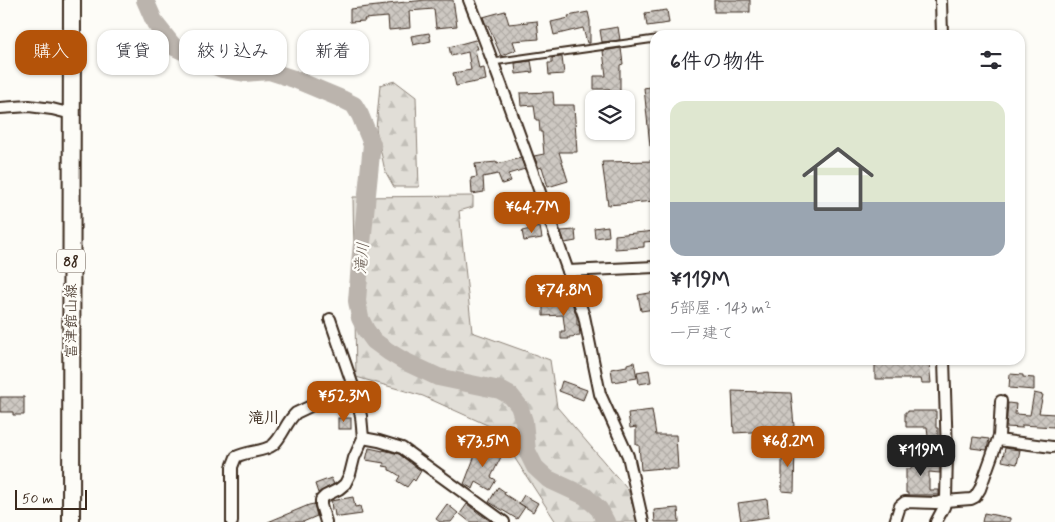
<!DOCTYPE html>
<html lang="ja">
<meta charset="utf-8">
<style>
body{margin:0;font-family:Mynerve,"Klee One",sans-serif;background:#f7f7f7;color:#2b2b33;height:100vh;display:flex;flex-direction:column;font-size:19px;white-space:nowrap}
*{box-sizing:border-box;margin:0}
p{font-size:16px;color:#7c7c81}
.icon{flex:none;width:28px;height:28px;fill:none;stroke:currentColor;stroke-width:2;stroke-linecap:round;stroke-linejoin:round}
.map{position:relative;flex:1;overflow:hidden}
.details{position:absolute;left:650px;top:30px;width:375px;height:335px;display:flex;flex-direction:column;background:#fff;border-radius:15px;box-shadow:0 1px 4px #0004}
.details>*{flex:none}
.banner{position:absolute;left:15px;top:30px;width:475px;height:45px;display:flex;gap:10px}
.tools{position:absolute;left:585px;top:90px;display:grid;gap:10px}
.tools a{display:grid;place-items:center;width:50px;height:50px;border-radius:10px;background:#fff;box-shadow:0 1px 4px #0004;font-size:25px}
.scale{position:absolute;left:15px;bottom:12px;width:72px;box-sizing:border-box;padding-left:5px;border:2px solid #3b2a1e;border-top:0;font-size:14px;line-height:18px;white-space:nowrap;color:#3b2a1e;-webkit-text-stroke:4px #fdfcf7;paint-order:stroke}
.price{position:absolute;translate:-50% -42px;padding:0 11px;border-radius:10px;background:#b45309;color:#fff;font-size:16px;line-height:32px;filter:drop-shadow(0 1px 2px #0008)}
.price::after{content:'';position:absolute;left:50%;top:30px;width:15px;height:11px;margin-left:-8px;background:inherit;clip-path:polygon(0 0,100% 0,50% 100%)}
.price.on{background:#222;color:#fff}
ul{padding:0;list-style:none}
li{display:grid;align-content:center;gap:10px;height:265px;padding:0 20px}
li+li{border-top:1px solid #e1e1e2}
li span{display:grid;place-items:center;height:155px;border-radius:15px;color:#555}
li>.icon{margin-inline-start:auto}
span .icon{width:90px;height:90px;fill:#fffc;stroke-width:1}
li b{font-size:21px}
h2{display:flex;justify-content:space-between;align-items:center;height:60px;padding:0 20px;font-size:21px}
.chip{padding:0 18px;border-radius:15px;background:#fff;box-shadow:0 1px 4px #0004;font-size:18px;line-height:45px}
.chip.on{background:#b45309;color:#fff}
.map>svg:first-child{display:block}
.forest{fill:url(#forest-firs);stroke:#8e847a}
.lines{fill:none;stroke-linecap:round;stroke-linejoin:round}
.river{stroke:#bbb4ad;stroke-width:18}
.building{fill:url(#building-cross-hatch);stroke:#3b2a1e}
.lane-casing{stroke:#3b2a1e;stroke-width:9}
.street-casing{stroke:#3b2a1e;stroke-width:14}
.primary-casing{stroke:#3b2a1e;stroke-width:20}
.lane{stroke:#fdfcf7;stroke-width:5}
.street{stroke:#fdfcf7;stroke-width:10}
.primary{stroke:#fdfcf7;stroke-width:16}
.labels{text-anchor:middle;stroke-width:4.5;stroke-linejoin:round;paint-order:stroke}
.shield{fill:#fdfcf7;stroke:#75695f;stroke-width:1}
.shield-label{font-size:14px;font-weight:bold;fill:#3b2a1e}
.street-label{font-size:15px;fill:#3b2a1e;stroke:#fdfcf7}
.water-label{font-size:16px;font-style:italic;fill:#615349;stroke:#fdfcf7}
.neighbourhood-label{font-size:16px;font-weight:bold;fill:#3b2a1e;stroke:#fdfcf7}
</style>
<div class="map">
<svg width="1055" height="522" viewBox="0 0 1055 522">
<defs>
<pattern id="forest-firs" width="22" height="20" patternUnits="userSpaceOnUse" patternTransform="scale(1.25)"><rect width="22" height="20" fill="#e1ded7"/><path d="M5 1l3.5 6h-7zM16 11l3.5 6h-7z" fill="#c2bfb8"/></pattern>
<pattern id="building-cross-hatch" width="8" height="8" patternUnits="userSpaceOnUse" patternTransform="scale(1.25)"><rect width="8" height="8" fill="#cdc8c2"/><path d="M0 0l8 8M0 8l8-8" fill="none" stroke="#b1aca6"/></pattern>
</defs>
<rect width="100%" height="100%" fill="#fdfcf7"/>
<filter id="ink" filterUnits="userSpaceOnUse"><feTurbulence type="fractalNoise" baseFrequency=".02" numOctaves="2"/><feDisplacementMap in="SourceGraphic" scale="10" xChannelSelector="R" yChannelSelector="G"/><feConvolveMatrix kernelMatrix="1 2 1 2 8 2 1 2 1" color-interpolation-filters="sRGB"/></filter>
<g filter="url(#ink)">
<!-- forest -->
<g class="forest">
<path d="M395,81L416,97L419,187H394L385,171L376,129L380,85Z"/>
<path d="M473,196V207L459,211L472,332L550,360L557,407L628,490L638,522H556L496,429L423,396L356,377L353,197Z"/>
</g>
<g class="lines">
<!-- river -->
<path class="river" d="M145,0L155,23L174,47L207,63L222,69L245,73L269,71L294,79L342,99L354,105L360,115L372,144L360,263L357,301L360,318L366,330L374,341L389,352L404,361L438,377L500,390L511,396L519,406L524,421L527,451L535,467L548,479L585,496L599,509L606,522"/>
</g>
<!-- building -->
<g class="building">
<path d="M426,0H453L457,26L436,28L434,9L409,11L410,28L389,30L388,17L364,19L365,21L350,22V9L387,5V4Z"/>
<rect x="714" y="0" width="36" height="12"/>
<path d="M667,10L669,23L647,26L645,13Z"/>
<path d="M505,11L509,24L537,21L539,39L513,41L516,50L501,56L488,25H486L483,17Z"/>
<path d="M588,12L590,21V43H587L583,28L554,35L551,22L569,18L568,16Z"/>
<path d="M618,27L620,40L602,42L600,30Z"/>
<path d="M429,33L431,41L413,45L411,36Z"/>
<path d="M475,40L478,49H475L479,69L484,68L486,80L456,86L453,73L471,70L468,52L451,56L449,47Z"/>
<path d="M621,48L623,64L620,65V92H610V89H594V76H606L603,51Z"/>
<path d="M562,57L564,74L549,75L548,63H552V58Z"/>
<path d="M531,61L533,72L516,74L515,63Z"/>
<path d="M655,86V146H650L644,88Z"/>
<path d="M553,92L554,105H574L577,152H559L568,181L548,187L542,167L539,168L534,156L544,154L542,132H540L539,120H536L534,105L521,106L520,93Z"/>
<path d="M521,158L525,169L508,174L511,181L502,184L498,174L483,177L484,192L472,194L471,178L477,177L475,164L497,162V164Z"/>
<path d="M655,161V201L608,205L602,162Z"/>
<path d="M608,226L609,236L595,238L594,228Z"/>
<path d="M540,227L542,238L524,241L522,231Z"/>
<path d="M575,230L576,241L565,243L561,231Z"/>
<path d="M655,231V241L644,242V247L615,249V235Z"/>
<path d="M655,292V309L641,311L638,295Z"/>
<path d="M571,300L577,317V325H579L580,336L569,337V339H561V331H565L563,315L543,316V304L556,303V301Z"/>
<path d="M875,360H914V363L929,362L931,383H922L921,379H875Z"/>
<path d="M634,362L637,378L613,382L611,369L627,366V364Z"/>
<path d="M649,370L651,382L639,384L637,372Z"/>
<path d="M1010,374L1023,375V377L1034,378V390L1009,388Z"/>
<path d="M562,381L587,390L583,400L559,391Z"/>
<path d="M732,391L791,393L794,426L787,430L734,433Z"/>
<path d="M1034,393L1043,395L1039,413L1055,414L1054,427L1022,425V428L1006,427L1008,403L1016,404L1015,414L1030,415Z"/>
<path d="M0,397H24V415H13V412H0Z"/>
<path d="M652,410L656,435H676L678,469H663V468L641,470L639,445H636V427L630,428L628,413Z"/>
<path d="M908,411H936V428H938V445L929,446L927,427H906V421H905V412H908Z"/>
<rect x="338" y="418" width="13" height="11"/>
<path d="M973,437L989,439L987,450L971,448Z"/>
<path d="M782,445H795L794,492L782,491Z"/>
<path d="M480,446L486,449L487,447L502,455L491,477L496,480L490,490L476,482L473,489L464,484L474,458Z"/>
<path d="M369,448L383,451V450L399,454L421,471L415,481L413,479L407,487L397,481L400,476L392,471L389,470V467L383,466L384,463L366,460Z"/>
<path d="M1005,448L1020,450L1017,464L1002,461Z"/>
<path d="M912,459L940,461V473L929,472V490H939V495H908V493H906V469H911Z"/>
<path d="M331,478L334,484L318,493L315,484Z"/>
<path d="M498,487L505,492L504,494L525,507L517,519L489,502Z"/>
<path d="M524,495L538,503L533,512L519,503Z"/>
<path d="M353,497L355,507L360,506L362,514L340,517V516H335L334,509L332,510L331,501Z"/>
<path d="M767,499L769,517L741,521L738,503Z"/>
<path d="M314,504L317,516L303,522H268L309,505Z"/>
<path d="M447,504L458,513L451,522H440L436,519Z"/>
<path d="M467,504L480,514L492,522H470L460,514Z"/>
<path d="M678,508L679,522H655L654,510Z"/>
<path d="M984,513L1010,518V522H982Z"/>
</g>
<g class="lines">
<!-- lane casing -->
<g class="lane-casing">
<path id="lane" d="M493,62L655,39"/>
</g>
<!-- street casing -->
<g class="street-casing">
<g id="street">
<path d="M469,0C508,98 541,197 577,296L584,316L600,394L628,456L643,522"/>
<path d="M941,0L942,35"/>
<path d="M0,108L29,106L52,109L72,114"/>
<path d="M568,271L655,267"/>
<path d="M363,438L379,441L402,448L504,522"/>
<path d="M998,440L1052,447"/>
<path d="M232,522V467L236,457C247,451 264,452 273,445C283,436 286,422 296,413L353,386"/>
<path d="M326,522L321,505V500L325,496L339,489L345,484L350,474L354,458L363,438L361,416L353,386L330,319"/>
<path d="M895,522L900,506L905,502L936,503L945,501L971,499L975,497L980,489L999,436L1001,401"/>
<path d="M936,522L944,507L946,499L947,453L944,360"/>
</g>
</g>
<!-- primary casing -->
<g class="primary-casing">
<path id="primary" d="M71,522L72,0"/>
</g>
<!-- lane -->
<use href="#lane" class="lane"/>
<!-- street -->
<use href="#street" class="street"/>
<!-- primary -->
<use href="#primary" class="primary"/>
</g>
</g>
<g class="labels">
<!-- shield labels -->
<rect class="shield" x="57" y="249.5" width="28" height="23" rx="4"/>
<g class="shield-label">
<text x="71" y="266">88</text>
</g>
<!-- street labels -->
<g class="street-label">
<text transform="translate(71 321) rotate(-90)" y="5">富津館山線</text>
</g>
<!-- water labels -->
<g class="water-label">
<text transform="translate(361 258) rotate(-85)" y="6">滝川</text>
</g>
<!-- neighbourhood labels -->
<g class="neighbourhood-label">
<text x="264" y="423">滝川</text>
</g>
</g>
</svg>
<div class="tools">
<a><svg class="icon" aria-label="layers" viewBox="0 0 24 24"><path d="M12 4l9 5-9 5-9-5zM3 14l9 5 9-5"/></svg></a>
</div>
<div class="scale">50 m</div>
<b class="price" style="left:532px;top:234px">¥64.7M</b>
<b class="price" style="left:564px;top:317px">¥74.8M</b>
<b class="price" style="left:344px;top:423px">¥52.3M</b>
<b class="price" style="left:483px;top:468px">¥73.5M</b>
<b class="price" style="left:788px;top:468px">¥68.2M</b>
<b class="price on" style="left:921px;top:477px">¥119M</b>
<div class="banner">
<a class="chip on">購入</a>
<a class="chip">賃貸</a>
<a class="chip">絞り込み</a>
<a class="chip">新着</a>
</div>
<section class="details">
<h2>6件の物件<svg class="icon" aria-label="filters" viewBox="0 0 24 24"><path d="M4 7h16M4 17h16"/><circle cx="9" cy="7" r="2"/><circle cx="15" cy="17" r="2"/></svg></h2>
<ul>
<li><span style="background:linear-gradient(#dfe7d0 65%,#9aa5b1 0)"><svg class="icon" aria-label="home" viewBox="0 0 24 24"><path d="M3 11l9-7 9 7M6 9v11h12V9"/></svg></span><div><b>¥119M</b><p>5部屋 · 143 m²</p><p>一戸建て</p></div></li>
</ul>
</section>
</div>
